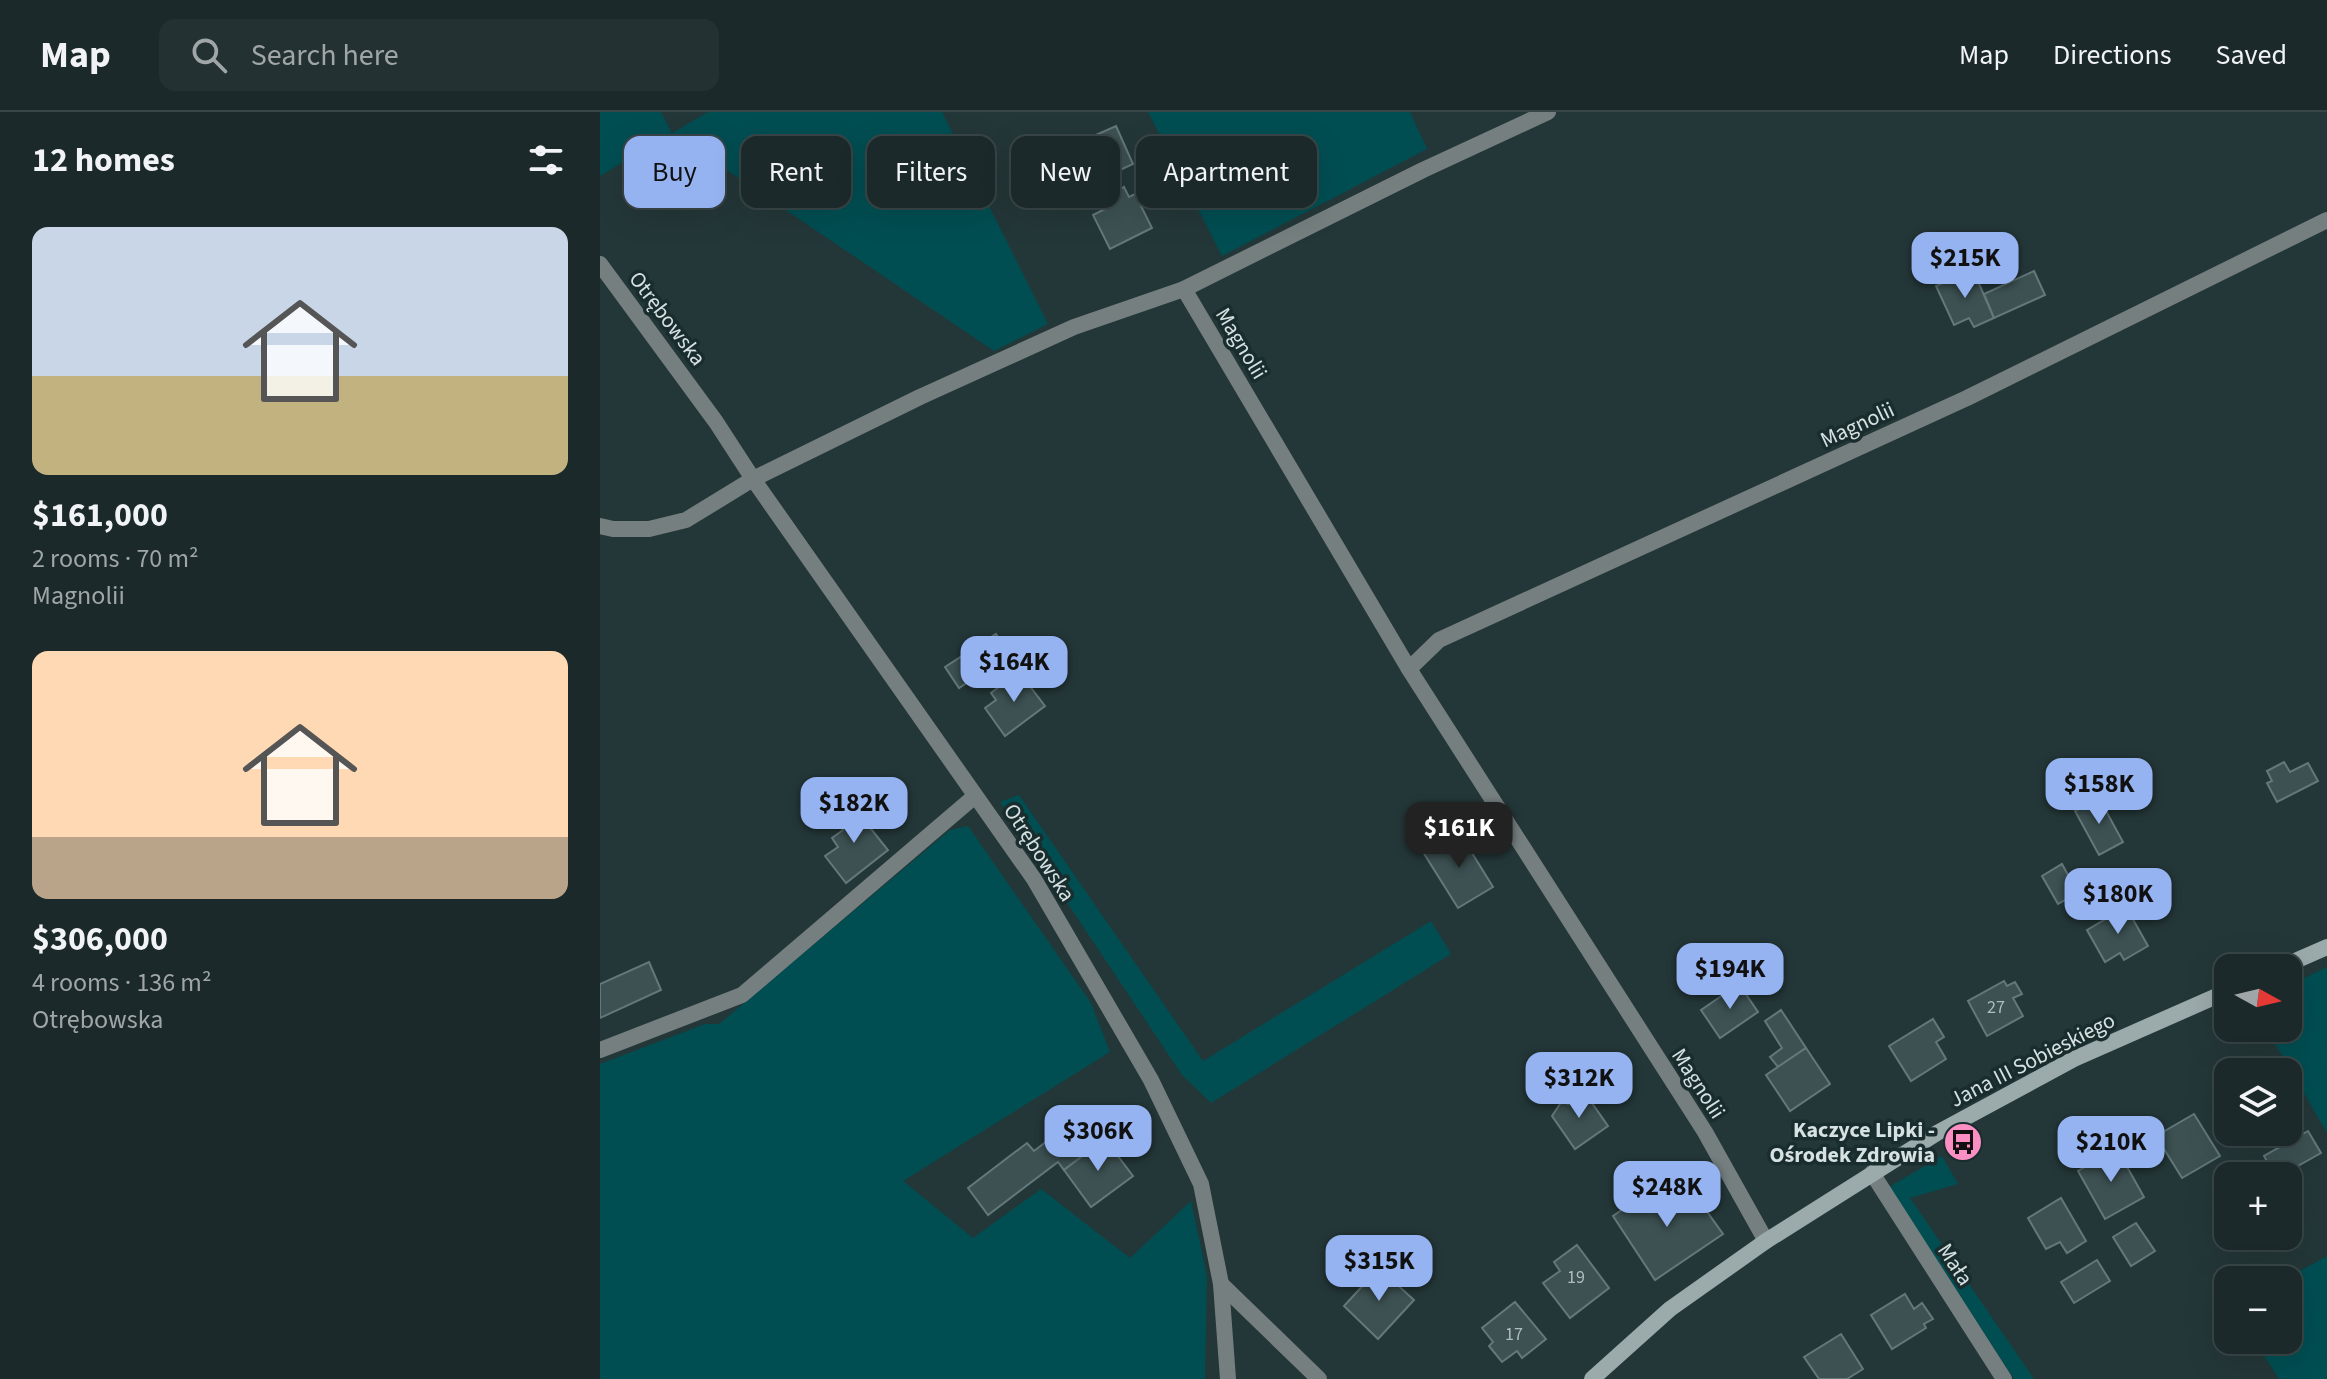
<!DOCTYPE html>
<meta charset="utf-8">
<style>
body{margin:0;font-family:"Source Sans 3",sans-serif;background:#243132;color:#f1f3f6;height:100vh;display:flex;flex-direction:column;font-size:30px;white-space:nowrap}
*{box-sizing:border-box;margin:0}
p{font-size:26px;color:#a0a6a8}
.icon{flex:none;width:44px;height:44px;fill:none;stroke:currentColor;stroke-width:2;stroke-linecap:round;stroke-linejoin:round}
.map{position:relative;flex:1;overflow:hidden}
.details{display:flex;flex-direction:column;background:#1b292a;width:600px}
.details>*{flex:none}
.guide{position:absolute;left:24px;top:24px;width:760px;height:72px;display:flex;gap:16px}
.needle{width:52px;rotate:98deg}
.buttons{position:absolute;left:1614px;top:842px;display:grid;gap:16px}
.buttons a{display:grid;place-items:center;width:88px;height:88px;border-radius:16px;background:#1b292a;box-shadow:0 8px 32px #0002,0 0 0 2px #394547;font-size:40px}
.price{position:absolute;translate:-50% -68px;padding:0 18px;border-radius:16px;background:#95b2f1;color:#111;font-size:26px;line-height:52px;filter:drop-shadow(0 2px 4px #0008)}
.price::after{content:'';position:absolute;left:50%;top:48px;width:24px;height:18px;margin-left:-12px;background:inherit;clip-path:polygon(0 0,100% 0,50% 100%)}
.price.current{background:#222;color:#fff}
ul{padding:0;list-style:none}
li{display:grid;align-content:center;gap:16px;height:424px;padding:0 32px}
li span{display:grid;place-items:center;height:248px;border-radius:16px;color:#555}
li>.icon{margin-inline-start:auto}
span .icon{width:144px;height:144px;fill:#fffc;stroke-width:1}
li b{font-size:34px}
h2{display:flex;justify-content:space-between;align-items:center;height:96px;padding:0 32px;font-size:34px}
.pill{padding:0 28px;border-radius:16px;background:#1b292a;box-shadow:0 8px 32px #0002,0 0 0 2px #394547;font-size:28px;line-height:72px}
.pill.current{background:#95b2f1;color:#111}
header{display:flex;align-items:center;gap:48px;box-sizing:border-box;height:112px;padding:0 40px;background:#1b292a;border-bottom:2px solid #394547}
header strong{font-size:38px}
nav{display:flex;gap:44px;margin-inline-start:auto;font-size:28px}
.search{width:560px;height:72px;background:#243132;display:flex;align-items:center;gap:20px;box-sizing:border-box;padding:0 28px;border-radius:16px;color:#a0a6a8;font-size:30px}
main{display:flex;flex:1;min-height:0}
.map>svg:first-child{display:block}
.green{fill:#004e52}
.building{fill:#3d5152;stroke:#637879;stroke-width:2}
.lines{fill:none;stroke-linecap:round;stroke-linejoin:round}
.lane{stroke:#767f80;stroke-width:16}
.street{stroke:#767f80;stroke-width:16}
.secondary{stroke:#9baaab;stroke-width:16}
.labels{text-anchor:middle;stroke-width:7;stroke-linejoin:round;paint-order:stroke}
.number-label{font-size:18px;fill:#b0bdbe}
.street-label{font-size:22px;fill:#d6e1e2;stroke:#1a2d2e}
.poi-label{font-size:22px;font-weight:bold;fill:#d6e1e2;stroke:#1a2d2e;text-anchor:end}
</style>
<header>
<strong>Map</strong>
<div class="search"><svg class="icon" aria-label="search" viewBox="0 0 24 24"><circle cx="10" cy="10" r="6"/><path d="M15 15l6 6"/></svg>Search here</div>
<nav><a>Map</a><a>Directions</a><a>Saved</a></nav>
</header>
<main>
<section class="details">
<h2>12 homes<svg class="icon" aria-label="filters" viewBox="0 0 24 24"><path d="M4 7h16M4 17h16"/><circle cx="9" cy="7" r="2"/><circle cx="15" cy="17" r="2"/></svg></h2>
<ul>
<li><span style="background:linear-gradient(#c9d6e8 60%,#c2b280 0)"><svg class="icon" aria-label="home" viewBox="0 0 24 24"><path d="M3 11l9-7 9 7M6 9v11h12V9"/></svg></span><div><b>$161,000</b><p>2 rooms · 70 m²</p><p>Magnolii</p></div></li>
<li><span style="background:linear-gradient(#ffd9b3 75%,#b9a48a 0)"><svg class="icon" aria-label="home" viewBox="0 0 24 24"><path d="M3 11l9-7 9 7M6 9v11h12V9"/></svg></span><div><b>$306,000</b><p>4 rooms · 136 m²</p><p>Otrębowska</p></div></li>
</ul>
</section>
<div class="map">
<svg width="1727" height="1267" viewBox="0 0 1727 1267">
<rect width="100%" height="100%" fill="#243738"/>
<!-- green -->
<g class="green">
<path d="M0,0H61L72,21L108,0H342L448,212L394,239L72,21L0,64Z"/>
<path d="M548,0H810L827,37L622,144Z"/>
<path d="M419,683L603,949L831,809L851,842L611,991L582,963L400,690Z"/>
<path d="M368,714L491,891L510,940L303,1069L373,1126L441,1077L530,1146L591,1089L607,1164L605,1267H0V952L105,912H119L350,718Z"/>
<path d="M1727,855V1021L1666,916H1688V874Z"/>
<path d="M1342,1044L1358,1072L1310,1086L1434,1267H1414L1289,1075Z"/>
<path d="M1727,1144V1267H1679L1654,1228H1688V1168H1684Z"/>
</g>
<!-- building -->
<g class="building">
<path d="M516,14L533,52L507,64L489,26Z"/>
<path d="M524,75L529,85L535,82L552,116L510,137L493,103L509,95L505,86Z"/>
<path d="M1373,158L1394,206L1374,215L1369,206L1354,213L1336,174Z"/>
<path d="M1434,159L1445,183L1394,206L1384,182Z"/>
<path d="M396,522L409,543L359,576L345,555Z"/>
<path d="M419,560L445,594L405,624L385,596L396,588L391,581Z"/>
<path d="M1684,650L1690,660L1708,651L1718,669L1677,690L1667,671L1672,669L1667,659Z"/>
<path d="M1499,686L1523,730L1499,743L1475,699Z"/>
<path d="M251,692L288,738L246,771L225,744L238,735L232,726L243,718L233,705Z"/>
<path d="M866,719L870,724L864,728L893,775L858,796L823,740L841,728L847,738L857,732L853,727Z"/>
<path d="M1462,752L1478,781L1458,792L1442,764Z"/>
<path d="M1526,795L1548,834L1524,848L1520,841L1505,850L1487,818Z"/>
<path d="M49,850L61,878L0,906V872Z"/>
<path d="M1404,869L1407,874L1415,870L1422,882L1413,886L1423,904L1387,924L1368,889Z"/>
<path d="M1139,872L1158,900L1120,926L1101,898Z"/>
<path d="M1181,898L1206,936L1178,955L1170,945L1182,936L1165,909Z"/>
<path d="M1333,907L1344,925L1336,930L1346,947L1311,969L1289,934Z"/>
<path d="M1206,936L1230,972L1190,999L1166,963Z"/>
<path d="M985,981L1008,1014L975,1037L952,1004L962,989L968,992Z"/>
<path d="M1594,1002L1620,1044L1582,1066L1556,1024Z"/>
<path d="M476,1007L496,1034L464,1058L458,1050L388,1103L368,1076L427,1031L434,1039Z"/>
<path d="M1708,1019L1721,1041L1680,1064H1675L1664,1044Z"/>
<path d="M505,1027L533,1064L491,1095L464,1058Z"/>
<path d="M1517,1037L1544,1085L1505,1107L1478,1059Z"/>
<path d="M1088,1073L1123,1122L1055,1168L1013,1104L1056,1074L1067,1088Z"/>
<path d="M1461,1086L1486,1129L1467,1141L1460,1130L1446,1137L1428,1106Z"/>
<path d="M1536,1111L1555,1139L1531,1154L1513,1125Z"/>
<path d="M977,1133L1009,1176L970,1206L943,1171L960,1159L954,1150Z"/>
<path d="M1497,1148L1510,1169L1474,1191L1461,1170Z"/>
<path d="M779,1156L814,1188L778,1227L744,1194Z"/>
<path d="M1305,1182L1314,1197L1322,1191L1333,1207L1324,1212L1326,1216L1292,1237L1271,1203Z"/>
<path d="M915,1190L946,1227L922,1246L917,1239L902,1250L889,1234L893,1230L882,1216Z"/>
<path d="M1241,1222L1263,1257L1247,1267H1219L1204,1245Z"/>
</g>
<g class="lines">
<!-- lane -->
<path class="lane" d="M0,938L142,883L375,684"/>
<!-- street -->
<g class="street">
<path d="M0,152L116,310L153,367L434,767L551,968L601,1072L621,1172L628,1267"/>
<path d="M584,177L809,557L1105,1020L1166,1129"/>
<path d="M0,414L13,417H49L86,408L153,367L320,285L474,215L584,177L823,58L948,0"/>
<path d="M809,557L839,528L1367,286L1727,108"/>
<path d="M1272,1061L1404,1267"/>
<path d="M621,1172L719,1267"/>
</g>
<!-- secondary -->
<g class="secondary">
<path d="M1679,856L1727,835"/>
<path d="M992,1267L1070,1197L1166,1129L1337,1021L1474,947L1628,879"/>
</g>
</g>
<!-- icons -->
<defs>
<g id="bus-disc" transform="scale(2)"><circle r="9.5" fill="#fb8fc3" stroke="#1a2d2e"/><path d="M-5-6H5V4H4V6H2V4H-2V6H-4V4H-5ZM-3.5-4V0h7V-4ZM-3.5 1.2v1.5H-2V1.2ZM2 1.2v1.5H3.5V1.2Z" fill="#111"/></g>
</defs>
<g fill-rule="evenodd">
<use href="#bus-disc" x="1363" y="1030"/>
</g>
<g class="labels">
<!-- number labels -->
<g class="number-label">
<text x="1396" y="901">27</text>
<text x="976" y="1171">19</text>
<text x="914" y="1228">17</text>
</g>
<!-- street labels -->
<g class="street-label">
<text transform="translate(68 206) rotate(53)" y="8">Otrębowska</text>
<text transform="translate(642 231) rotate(59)" y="8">Magnolii</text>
<text transform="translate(1257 312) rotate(-25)" y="8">Magnolii</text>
<text transform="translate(440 740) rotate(57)" y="8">Otrębowska</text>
<text transform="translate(1432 947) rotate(-27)" y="8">Jana III Sobieskiego</text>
<text transform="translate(1099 971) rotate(57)" y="8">Magnolii</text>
<text transform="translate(1356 1152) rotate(57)" y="8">Mała</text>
</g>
<!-- poi labels -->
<g class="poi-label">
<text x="1335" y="1025">Kaczyce Lipki -<tspan x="1335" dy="25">Ośrodek Zdrowia</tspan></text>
</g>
</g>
</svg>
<div class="buttons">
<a><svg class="needle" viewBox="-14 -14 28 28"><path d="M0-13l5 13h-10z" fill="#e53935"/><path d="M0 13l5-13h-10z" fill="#a0a6a8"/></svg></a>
<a><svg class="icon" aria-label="layers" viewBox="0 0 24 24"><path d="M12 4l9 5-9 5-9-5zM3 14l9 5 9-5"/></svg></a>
<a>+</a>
<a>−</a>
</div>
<b class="price" style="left:1365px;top:188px">$215K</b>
<b class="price" style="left:414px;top:592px">$164K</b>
<b class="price" style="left:1499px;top:714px">$158K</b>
<b class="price" style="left:254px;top:733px">$182K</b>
<b class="price current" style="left:859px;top:758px">$161K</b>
<b class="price" style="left:1518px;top:824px">$180K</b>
<b class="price" style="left:1130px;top:899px">$194K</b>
<b class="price" style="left:979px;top:1008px">$312K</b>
<b class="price" style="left:498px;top:1061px">$306K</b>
<b class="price" style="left:1511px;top:1072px">$210K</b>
<b class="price" style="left:1067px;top:1117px">$248K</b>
<b class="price" style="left:779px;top:1191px">$315K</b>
<div class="guide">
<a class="pill current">Buy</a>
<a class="pill">Rent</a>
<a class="pill">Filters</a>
<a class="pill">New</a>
<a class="pill">Apartment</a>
</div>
</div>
</main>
